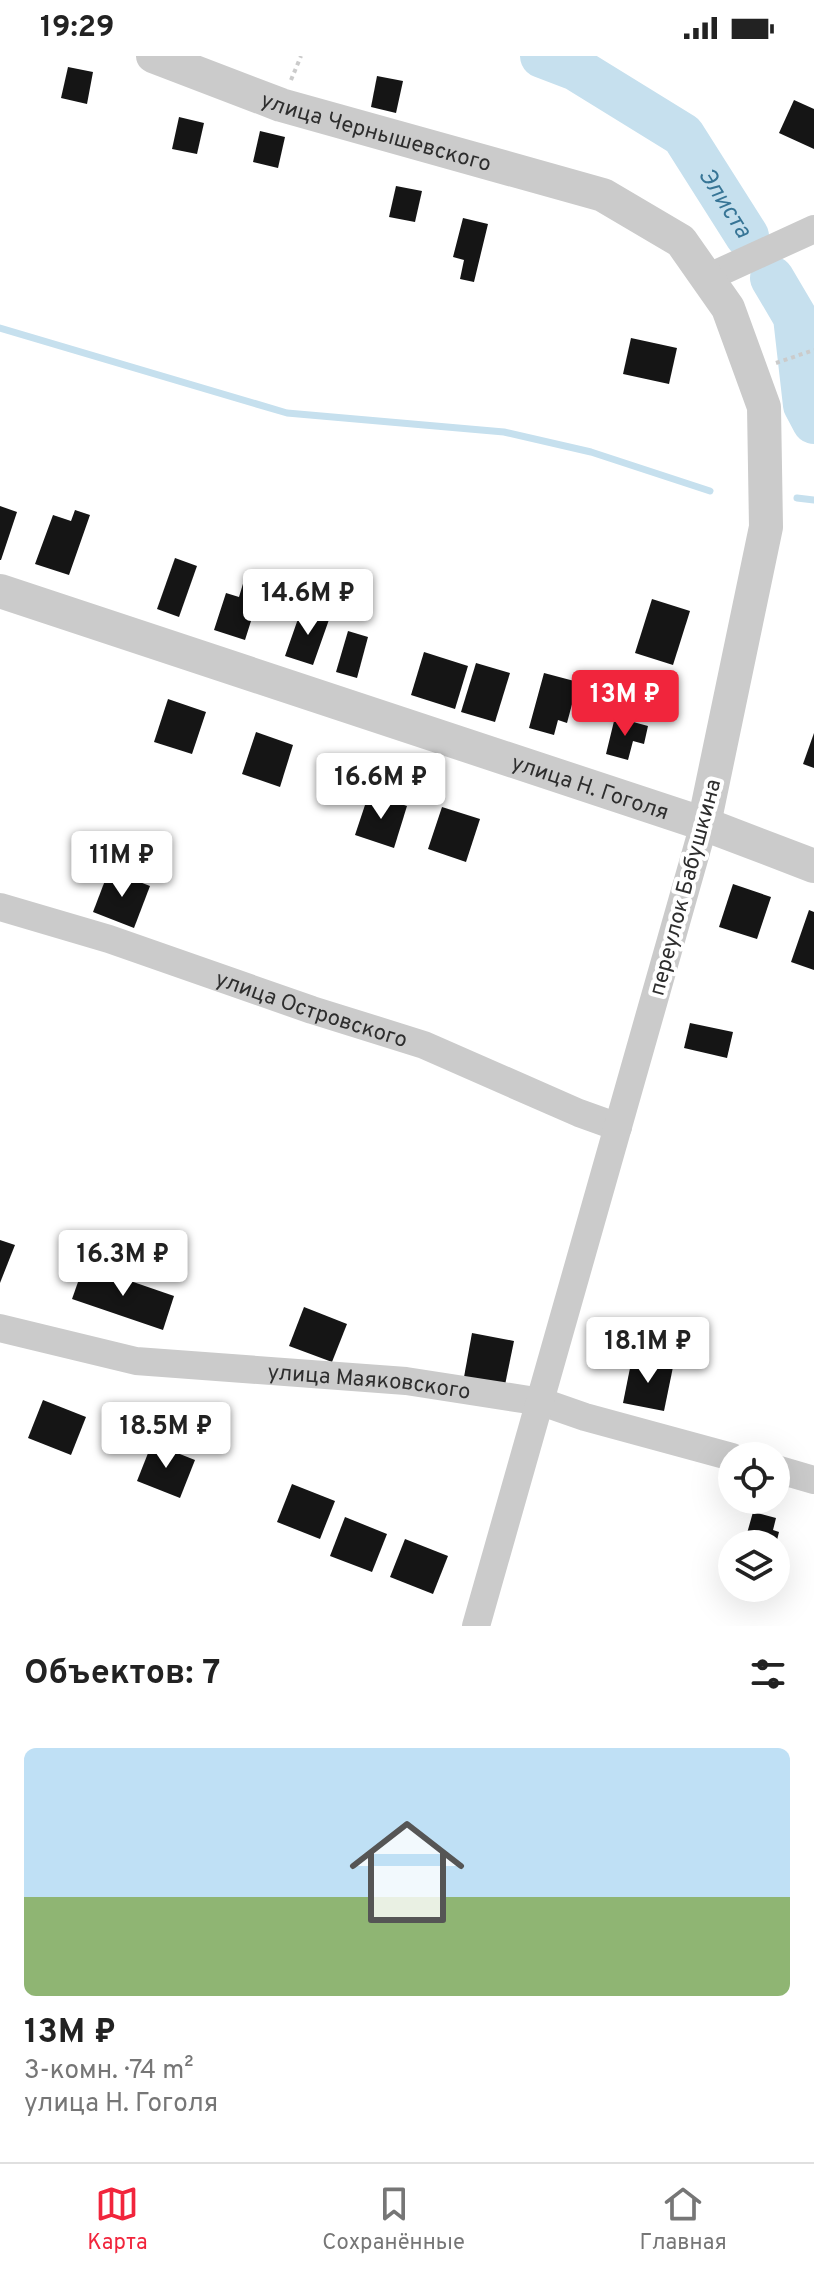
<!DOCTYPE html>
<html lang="ru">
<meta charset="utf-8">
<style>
body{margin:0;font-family:Overpass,sans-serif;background:#f6f6f6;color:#222;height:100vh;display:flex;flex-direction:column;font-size:30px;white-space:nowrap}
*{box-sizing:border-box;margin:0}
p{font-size:26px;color:#767676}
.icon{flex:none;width:44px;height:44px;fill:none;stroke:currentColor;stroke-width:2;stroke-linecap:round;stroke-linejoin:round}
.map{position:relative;height:1570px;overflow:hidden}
.panel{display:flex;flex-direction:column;background:#fff;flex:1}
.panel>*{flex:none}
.tools{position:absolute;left:718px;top:1386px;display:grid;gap:16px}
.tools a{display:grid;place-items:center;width:72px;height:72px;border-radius:50%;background:#fff;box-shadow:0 8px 32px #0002;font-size:40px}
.price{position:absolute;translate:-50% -68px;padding:0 18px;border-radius:8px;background:#fff;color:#222;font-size:26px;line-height:52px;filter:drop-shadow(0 2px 4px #0008)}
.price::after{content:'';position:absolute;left:50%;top:48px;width:24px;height:18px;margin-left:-12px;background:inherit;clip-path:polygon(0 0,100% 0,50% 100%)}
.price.current{background:#f1253c;color:#fff}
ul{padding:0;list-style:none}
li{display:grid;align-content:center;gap:16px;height:424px;padding:0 24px}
li span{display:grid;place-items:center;height:248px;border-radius:12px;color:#555}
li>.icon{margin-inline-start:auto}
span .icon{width:144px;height:144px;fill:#fffc;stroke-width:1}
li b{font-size:34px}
h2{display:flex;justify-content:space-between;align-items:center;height:96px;padding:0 24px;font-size:34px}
.status{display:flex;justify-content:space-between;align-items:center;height:56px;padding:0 40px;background:#fff;direction:ltr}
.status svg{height:22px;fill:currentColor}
.tab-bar{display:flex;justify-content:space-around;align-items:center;height:112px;border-top:2px solid #e0e0e0;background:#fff;font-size:22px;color:#767676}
.tab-bar a{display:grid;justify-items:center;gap:4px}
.tab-bar .current{color:#f1253c}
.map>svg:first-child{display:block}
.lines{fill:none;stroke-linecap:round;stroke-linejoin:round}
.stream{stroke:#c6e0ee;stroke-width:7}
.river{stroke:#c6e0ee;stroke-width:44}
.building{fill:#151515}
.path{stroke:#cbcbcb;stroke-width:4;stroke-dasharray:4 4;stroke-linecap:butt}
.minor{stroke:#cbcbcb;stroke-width:28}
.tertiary{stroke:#cbcbcb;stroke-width:34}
.labels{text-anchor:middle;stroke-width:8;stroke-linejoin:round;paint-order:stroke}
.street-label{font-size:22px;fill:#2e2e2e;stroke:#fff}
.water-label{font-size:24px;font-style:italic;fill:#377596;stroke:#fff}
</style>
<div class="status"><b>19:29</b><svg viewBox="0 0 49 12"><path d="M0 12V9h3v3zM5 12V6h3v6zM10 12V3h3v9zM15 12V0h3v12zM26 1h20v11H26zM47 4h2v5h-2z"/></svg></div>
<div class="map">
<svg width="814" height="1570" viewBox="0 0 814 1570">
<rect width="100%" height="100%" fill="#fff"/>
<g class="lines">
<!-- stream -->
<g class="stream">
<path d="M762,206L772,222"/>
<path d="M0,272L287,357L504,376L591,396L710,435"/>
<path d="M797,442L814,444"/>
</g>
<!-- river -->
<g class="river">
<path id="s1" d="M542,0L576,13L683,79L747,180"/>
<path d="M772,222L795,261L805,349L814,366"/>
</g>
</g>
<!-- building -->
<g class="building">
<path d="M68,11L93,16L87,48L61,42Z"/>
<path d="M377,20L403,25L396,57L371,51Z"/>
<path d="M794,44L814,53V93L779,77Z"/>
<path d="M179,61L204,67L197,98L172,93Z"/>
<path d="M260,75L285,81L278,112L253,106Z"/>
<path d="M396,130L422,135L415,166L389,161Z"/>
<path d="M463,162L488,168L474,226L460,223L464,204L453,201Z"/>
<path d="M631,282L677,292L669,328L623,318Z"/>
<path d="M0,450L17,456L1,504H0Z"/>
<path d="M75,454L90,459L69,519L35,508L53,459L71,465Z"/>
<path d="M175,502L197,510L179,561L157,553Z"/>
<path d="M245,521L263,527L245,584L214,574L226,537L239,541Z"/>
<path d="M652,543L690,555L673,609L635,597Z"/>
<path d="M315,552L331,558L313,609L285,600L299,560L311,564Z"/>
<path d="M348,575L368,581L357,622L336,616Z"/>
<path d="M424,596L468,610L455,653L411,639Z"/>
<path d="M476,607L510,617L495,666L461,656Z"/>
<path d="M544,617L578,626L567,667L558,664L554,679L529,672Z"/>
<path d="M168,643L206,656L192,698L154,686Z"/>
<path d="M615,661L648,670L644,688L633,685L628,704L606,698Z"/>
<path d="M256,676L293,689L280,731L242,718Z"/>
<path d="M814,677V712L803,708Z"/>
<path d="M369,737L407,750L394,792L355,779Z"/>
<path d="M442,751L480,763L466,806L428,793Z"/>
<path d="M109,814L150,830L134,872L93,856Z"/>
<path d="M733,828L771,841L757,883L719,871Z"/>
<path d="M809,854L814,856V914L791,906Z"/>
<path d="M690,967L733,976L727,1002L684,992Z"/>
<path d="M0,1184L15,1189L0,1227Z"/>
<path d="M84,1209L174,1240L163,1274L72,1243Z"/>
<path d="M304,1251L347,1268L332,1306L289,1290Z"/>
<path d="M472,1277L514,1285L505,1329L464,1321Z"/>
<path d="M632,1302L673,1311L664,1355L623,1347Z"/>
<path d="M43,1344L86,1361L71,1399L28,1382Z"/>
<path d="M152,1387L195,1404L180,1442L137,1425Z"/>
<path d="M292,1428L335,1445L320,1483L277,1466Z"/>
<path d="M753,1456L776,1462L773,1474L779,1476L776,1488H744Z"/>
<path d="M345,1461L387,1478L372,1516L330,1500Z"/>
<path d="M405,1483L448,1500L433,1538L390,1521Z"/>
</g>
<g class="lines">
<!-- path -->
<g class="path">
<path d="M291,24L301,0"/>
<path d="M776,307L814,294"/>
</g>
<!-- minor -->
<g class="minor">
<path d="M707,222L814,173"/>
<path id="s2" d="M0,851L109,883L312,954L424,989L579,1057L618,1071"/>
<path id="s3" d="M0,1272L136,1305L406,1325L542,1346L585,1361L732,1401"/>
<path d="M776,1413L814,1424"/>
<path d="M476,1570L704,768"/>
</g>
<!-- tertiary -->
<g class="tertiary">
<path id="s4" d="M153,0L281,49L603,139L681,185L728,252L764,351L766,471L704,768"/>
<path id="s5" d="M0,535L704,768L814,810"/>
</g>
</g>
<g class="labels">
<!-- street labels -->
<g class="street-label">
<text dy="8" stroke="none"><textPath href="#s4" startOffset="236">улица Чернышевского</textPath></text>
<text dy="8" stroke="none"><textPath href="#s5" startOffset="622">улица Н. Гоголя</textPath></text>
<text transform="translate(684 831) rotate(-75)" y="8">переулок Бабушкина</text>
<text dy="8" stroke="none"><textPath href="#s2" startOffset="328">улица Островского</textPath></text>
<text dy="8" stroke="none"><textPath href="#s3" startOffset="374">улица Маяковского</textPath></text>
</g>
<!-- water labels -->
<g class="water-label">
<text dy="8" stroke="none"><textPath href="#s1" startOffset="242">Элиста</textPath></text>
</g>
</g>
</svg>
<div class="tools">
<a><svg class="icon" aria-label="locate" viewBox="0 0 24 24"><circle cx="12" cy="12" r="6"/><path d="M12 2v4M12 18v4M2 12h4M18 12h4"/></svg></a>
<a><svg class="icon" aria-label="layers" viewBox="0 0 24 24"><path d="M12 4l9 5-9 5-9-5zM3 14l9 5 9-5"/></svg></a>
</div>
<b class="price" style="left:308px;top:581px">14.6M ₽</b>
<b class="price current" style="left:625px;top:682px">13M ₽</b>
<b class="price" style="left:381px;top:765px">16.6M ₽</b>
<b class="price" style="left:122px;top:843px">11M ₽</b>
<b class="price" style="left:123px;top:1242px">16.3M ₽</b>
<b class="price" style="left:648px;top:1329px">18.1M ₽</b>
<b class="price" style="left:166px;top:1414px">18.5M ₽</b>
</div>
<section class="panel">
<h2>Объектов: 7<svg class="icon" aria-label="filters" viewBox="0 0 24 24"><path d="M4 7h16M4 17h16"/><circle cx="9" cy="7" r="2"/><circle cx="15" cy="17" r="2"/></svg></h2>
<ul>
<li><span style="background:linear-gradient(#bfe0f5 60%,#8fb573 0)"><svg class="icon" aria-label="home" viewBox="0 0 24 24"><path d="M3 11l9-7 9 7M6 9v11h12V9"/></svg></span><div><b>13M ₽</b><p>3-комн. · 74 m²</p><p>улица Н. Гоголя</p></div></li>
</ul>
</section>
<nav class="tab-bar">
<a class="current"><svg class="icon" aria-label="map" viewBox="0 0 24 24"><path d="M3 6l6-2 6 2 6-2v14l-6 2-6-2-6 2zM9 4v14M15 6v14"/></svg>Карта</a>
<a><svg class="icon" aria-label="saved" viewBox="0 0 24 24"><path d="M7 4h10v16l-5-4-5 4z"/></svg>Сохранённые</a>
<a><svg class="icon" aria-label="home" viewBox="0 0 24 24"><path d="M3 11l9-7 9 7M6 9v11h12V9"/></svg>Главная</a>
</nav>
